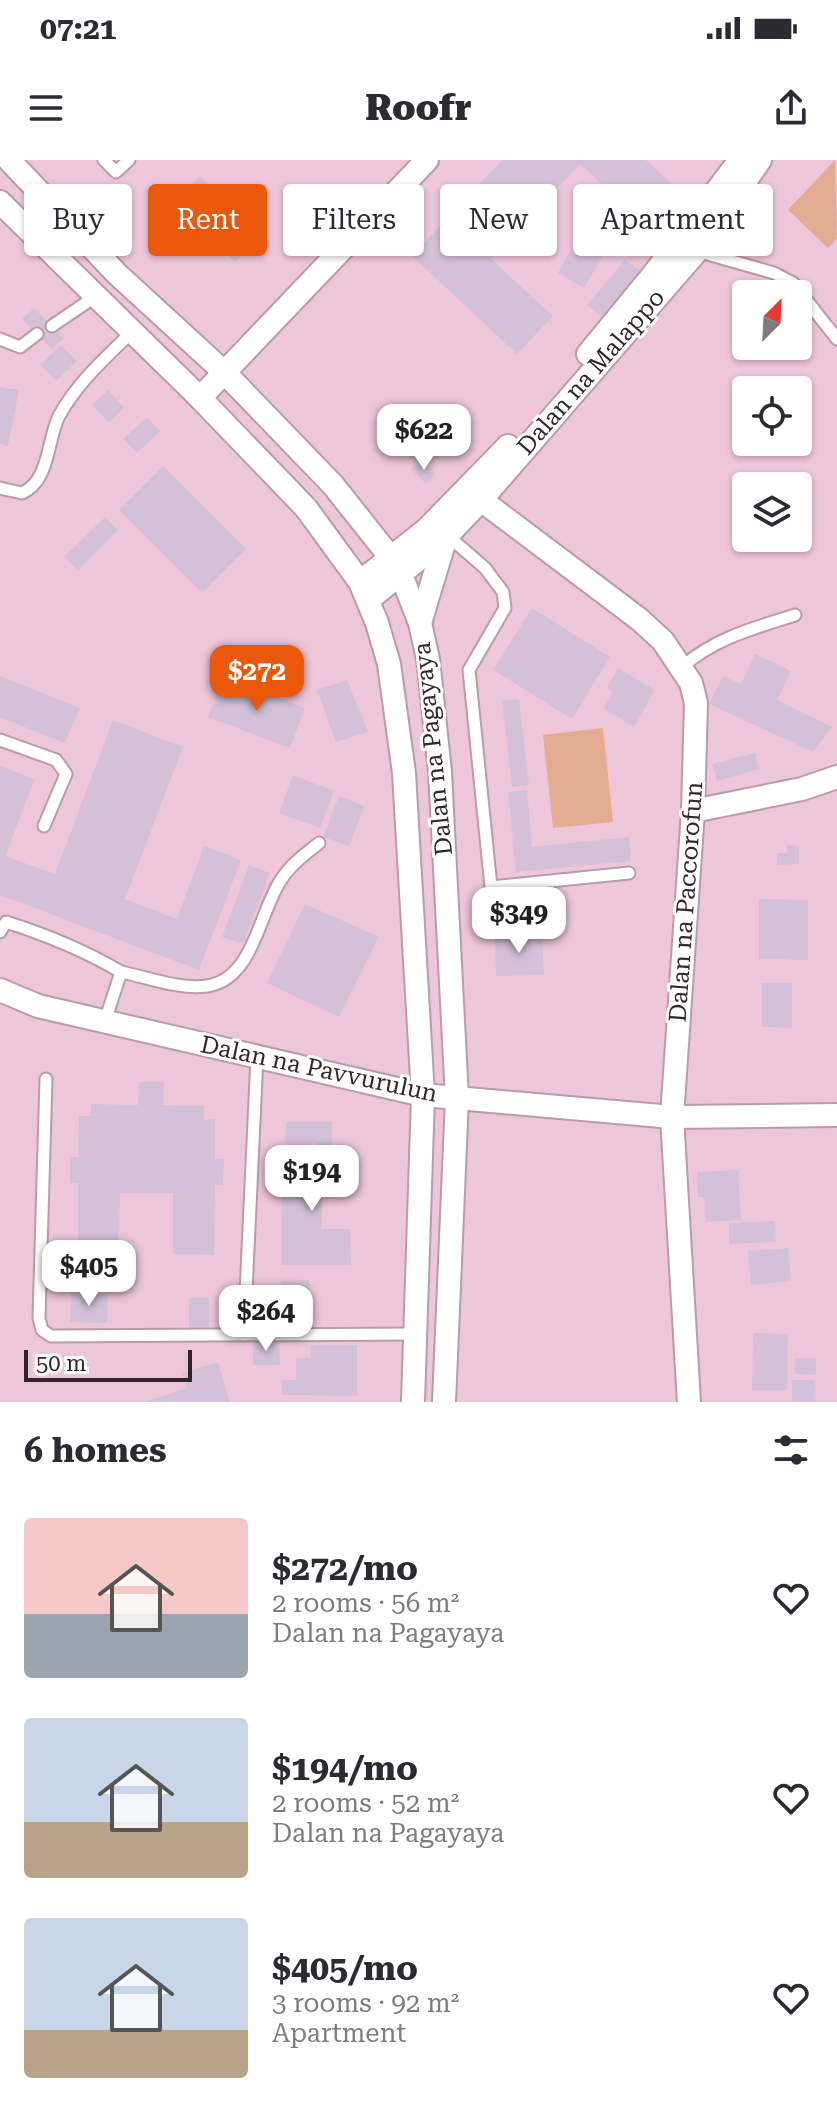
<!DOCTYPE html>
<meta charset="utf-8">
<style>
body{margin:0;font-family:"Roboto Serif",serif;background:#f2f2f3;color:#2b2b33;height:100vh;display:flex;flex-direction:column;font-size:30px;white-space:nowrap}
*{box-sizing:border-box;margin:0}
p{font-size:26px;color:#7c7c81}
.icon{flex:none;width:44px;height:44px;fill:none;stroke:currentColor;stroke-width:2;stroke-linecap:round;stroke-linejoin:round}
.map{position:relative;height:1242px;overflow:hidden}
.details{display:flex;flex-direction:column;background:#fff;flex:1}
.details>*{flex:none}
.hud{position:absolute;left:24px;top:24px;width:790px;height:72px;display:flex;gap:16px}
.needle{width:52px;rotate:24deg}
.fabs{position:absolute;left:732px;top:120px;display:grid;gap:16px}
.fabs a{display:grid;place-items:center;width:80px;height:80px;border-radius:8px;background:#fff;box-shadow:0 2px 6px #0004;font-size:40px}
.scale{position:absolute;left:24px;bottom:20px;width:168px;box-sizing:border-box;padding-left:8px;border:4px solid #32262c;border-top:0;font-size:22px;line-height:28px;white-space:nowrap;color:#32262c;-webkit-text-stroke:6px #fff;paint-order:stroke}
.price{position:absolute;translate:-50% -68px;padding:0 18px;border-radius:16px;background:#fff;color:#222;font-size:26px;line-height:52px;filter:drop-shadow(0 2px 4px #0008)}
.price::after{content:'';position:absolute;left:50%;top:48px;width:24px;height:18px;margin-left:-12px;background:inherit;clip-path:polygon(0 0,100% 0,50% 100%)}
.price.active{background:#ea580c;color:#fff}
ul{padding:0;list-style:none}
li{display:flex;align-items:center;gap:24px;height:200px;padding:0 24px}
li span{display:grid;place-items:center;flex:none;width:224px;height:160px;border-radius:8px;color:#555}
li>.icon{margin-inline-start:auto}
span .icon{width:96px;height:96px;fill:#fffc;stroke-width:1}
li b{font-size:34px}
h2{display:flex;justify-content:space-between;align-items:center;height:96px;padding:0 24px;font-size:34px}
.pill{padding:0 28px;border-radius:8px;background:#fff;box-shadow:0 2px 6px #0004;font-size:28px;line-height:72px}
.pill.active{background:#ea580c;color:#fff}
.status{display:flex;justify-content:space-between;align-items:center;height:56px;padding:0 40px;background:#fff;direction:ltr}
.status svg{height:22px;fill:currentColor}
header{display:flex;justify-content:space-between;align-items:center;height:104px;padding:0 24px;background:#fff;font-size:36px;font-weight:800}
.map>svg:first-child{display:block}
.built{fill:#eec6d9;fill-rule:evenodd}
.green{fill:#e5ac94}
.building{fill:#d5c0d9}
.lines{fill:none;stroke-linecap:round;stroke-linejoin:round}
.service-casing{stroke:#ba9baa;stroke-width:15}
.minor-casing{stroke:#ba9baa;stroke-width:26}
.service{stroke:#fff;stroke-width:11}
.minor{stroke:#fff;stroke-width:22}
.labels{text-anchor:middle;stroke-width:6;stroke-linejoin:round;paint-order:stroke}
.street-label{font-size:24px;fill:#32262c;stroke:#fff}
</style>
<div class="status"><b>07:21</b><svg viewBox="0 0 49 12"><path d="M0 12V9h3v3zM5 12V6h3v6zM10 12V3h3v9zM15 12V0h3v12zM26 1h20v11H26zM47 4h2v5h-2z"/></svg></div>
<header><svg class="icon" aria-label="menu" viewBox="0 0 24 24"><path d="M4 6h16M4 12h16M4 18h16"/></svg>Roofr<svg class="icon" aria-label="share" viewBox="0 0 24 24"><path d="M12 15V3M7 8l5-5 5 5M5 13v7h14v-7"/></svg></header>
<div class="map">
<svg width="837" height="1242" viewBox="0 0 837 1242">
<rect width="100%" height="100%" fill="#f5d5e4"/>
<!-- built -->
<path class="built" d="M0,0H837V1242H0ZM746,134H798V186H746ZM746,230H798V282H746ZM746,326H798V378H746Z"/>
<!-- green -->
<g class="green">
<path d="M835,0L837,78L828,88L788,50Z"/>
<path d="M603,568L613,662L553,668L543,575Z"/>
</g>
<!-- building -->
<g class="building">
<path d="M502,0H646L675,27L643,62L580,4L491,99L553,156L517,194L412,96Z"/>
<path d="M200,16L223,39L189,72L167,49Z"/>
<path d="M239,69L254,85L235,102L220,87Z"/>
<path d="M579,76L606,91L584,128L558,113Z"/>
<path d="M625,100L645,114L607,161L587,145Z"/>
<path d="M34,148L64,178L52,189L22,159Z"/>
<path d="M61,185L77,201L56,221L40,205Z"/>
<path d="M0,227L19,230L8,286L0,284Z"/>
<path d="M108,230L124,248L109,263L92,245Z"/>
<path d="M147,257L160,271L137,293L123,279Z"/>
<path d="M421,299L436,314L426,324L411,309Z"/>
<path d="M163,306L246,389L202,433L119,350Z"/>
<path d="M105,357L118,370L78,410L64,397Z"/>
<path d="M532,448L610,497L572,559L493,510Z"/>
<path d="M755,494L791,511L777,540L832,567L813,592L709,544L723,516L741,524Z"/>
<path d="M618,508L655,530L634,567L603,548L613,532L607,528Z"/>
<path d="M0,516L80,548L65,583L0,557Z"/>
<path d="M224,517L305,548L290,588L208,557Z"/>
<path d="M347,520L368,572L336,582L317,530Z"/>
<path d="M519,539L529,625L512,627L502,541Z"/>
<path d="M113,560L183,587L125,739L177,759L204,686L241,700L199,810L0,735V606L35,619L5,696L55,714Z"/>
<path d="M755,593L759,609L717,621L712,604Z"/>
<path d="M293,615L334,631L320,668L279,653Z"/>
<path d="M527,630L532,687L629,677L631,701L516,712L508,632Z"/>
<path d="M339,636L364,646L349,686L323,677Z"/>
<path d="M787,685L799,686V704L777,705V693H787Z"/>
<path d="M249,705L270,713L243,784L222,777Z"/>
<path d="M759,739L808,740V800L759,799Z"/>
<path d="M305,744L379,777L339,857L267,823Z"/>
<path d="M542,773L544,815L496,816L495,775Z"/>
<path d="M762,823H792V868L762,867Z"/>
<path d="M139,922H164L163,945L204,946V960L215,959V999H224L223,1025H215L214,1095L173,1094V1033H120L119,1091H78V1023H70V997H78L79,956H91V944L138,945Z"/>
<path d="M286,962H332V990H317V983H285Z"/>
<path d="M281,1000H348L349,1034H322V1069H350L351,1105H282Z"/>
<path d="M738,1010L741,1060L706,1062L704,1037H698L697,1012Z"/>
<path d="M775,1061L776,1082L729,1084V1063Z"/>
<path d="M788,1088L791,1121L751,1125L748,1091Z"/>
<path d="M309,1120L310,1152H281V1121Z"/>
<path d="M71,1133L108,1134L107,1163L70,1162Z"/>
<rect x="189" y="1138" width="20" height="31"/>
<path d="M753,1173L788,1174L787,1230H752Z"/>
<path d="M253,1180H279L280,1205H253Z"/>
<path d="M310,1185H357V1236L282,1235V1220H296V1198H311Z"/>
<path d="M795,1198H816V1215L794,1214Z"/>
<path d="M218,1202L230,1242H144L187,1228L182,1213Z"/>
<path d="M792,1220H815L816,1242H792Z"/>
</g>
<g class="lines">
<!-- service casing -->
<g class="service-casing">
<g id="service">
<path d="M104,0L116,12L129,0"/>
<path d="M697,91L774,113L793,123L837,179"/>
<path d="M52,166L96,136"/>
<path d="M0,179L20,187L37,174"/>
<path d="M0,328L22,333C50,321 47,280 59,256C77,223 106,197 133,171"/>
<path d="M448,376L485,408L503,432L505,448L469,510L491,727L629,713"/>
<path d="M682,507C715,478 754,468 795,455"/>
<path d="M0,580L56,600L66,614L44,666"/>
<path d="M0,772L6,762C47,775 84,790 121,812L105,861"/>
<path d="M121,812C147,817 180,830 207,826C255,819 259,749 283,717C292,703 307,693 319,683"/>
<path d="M46,919L39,1158L42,1170L51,1176L413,1174"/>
<path d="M244,1175L257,897"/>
</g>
</g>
<!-- minor casing -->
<g class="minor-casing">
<g id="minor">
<path d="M9,0L117,114L224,212L333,325L398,407L420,463L428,499L440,612L457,938L444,1242"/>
<path d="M0,42L200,238L306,348L360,422L377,463L389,504L404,613L423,935L413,1242"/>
<path d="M588,194L653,115L740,0"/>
<path d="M200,238L427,0"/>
<path d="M481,340L639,459L663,481L691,523L696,543L693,651L672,957L689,1242"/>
<path d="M360,422L426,370L508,286"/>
<path d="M368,440L445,378L481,340L697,91L760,0"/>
<path d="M420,463L445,380"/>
<path d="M693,651L802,629L837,617"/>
<path d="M0,830L38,846L423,935L672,957L837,955"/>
</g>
</g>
<!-- service -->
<use href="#service" class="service"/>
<!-- minor -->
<use href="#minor" class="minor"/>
</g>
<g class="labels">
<!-- street labels -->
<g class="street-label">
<text transform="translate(591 212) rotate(-49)" y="8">Dalan na Malappo</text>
<text transform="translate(433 589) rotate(-96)" y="8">Dalan na Pagayaya</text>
<text transform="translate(686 742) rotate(-86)" y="8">Dalan na Paccorofun</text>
<text transform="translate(319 909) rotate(12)" y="8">Dalan na Pavvurulun</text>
</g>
</g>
</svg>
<div class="fabs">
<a><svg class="needle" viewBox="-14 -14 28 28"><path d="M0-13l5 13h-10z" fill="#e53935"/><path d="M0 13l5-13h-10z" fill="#7c7c81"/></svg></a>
<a><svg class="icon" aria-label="locate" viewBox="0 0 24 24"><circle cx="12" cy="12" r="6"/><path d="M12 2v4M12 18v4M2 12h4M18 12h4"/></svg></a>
<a><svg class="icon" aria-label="layers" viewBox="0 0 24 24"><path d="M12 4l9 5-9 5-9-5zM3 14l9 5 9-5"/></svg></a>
</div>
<div class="scale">50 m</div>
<b class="price" style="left:424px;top:312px">$622</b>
<b class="price active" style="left:257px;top:553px">$272</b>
<b class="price" style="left:519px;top:795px">$349</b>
<b class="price" style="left:312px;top:1053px">$194</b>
<b class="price" style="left:89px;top:1148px">$405</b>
<b class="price" style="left:266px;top:1193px">$264</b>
<div class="hud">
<a class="pill">Buy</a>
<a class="pill active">Rent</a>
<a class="pill">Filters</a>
<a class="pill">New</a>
<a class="pill">Apartment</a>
</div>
</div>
<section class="details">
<h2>6 homes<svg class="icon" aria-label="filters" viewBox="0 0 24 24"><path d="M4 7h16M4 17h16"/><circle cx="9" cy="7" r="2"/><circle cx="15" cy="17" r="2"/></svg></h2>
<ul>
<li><span style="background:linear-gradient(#f6c9c9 60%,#9aa5b1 0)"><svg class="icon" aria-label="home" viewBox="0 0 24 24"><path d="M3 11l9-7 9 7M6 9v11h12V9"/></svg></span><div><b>$272/mo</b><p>2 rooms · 56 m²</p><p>Dalan na Pagayaya</p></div><svg class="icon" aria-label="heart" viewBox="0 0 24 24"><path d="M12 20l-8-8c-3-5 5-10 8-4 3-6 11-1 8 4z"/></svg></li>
<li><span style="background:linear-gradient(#c9d6e8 65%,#b9a48a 0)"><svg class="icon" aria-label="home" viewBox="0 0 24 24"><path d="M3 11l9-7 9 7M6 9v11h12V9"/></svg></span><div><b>$194/mo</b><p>2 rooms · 52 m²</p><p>Dalan na Pagayaya</p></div><svg class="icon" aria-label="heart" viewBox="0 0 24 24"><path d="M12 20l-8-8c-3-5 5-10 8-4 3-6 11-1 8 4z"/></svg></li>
<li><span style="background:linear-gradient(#c9d6e8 70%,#b9a48a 0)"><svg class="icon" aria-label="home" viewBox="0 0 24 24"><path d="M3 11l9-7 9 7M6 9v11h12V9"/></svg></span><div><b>$405/mo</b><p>3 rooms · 92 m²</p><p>Apartment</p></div><svg class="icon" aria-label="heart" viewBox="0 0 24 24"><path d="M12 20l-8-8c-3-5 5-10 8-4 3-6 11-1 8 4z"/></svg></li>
</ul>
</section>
